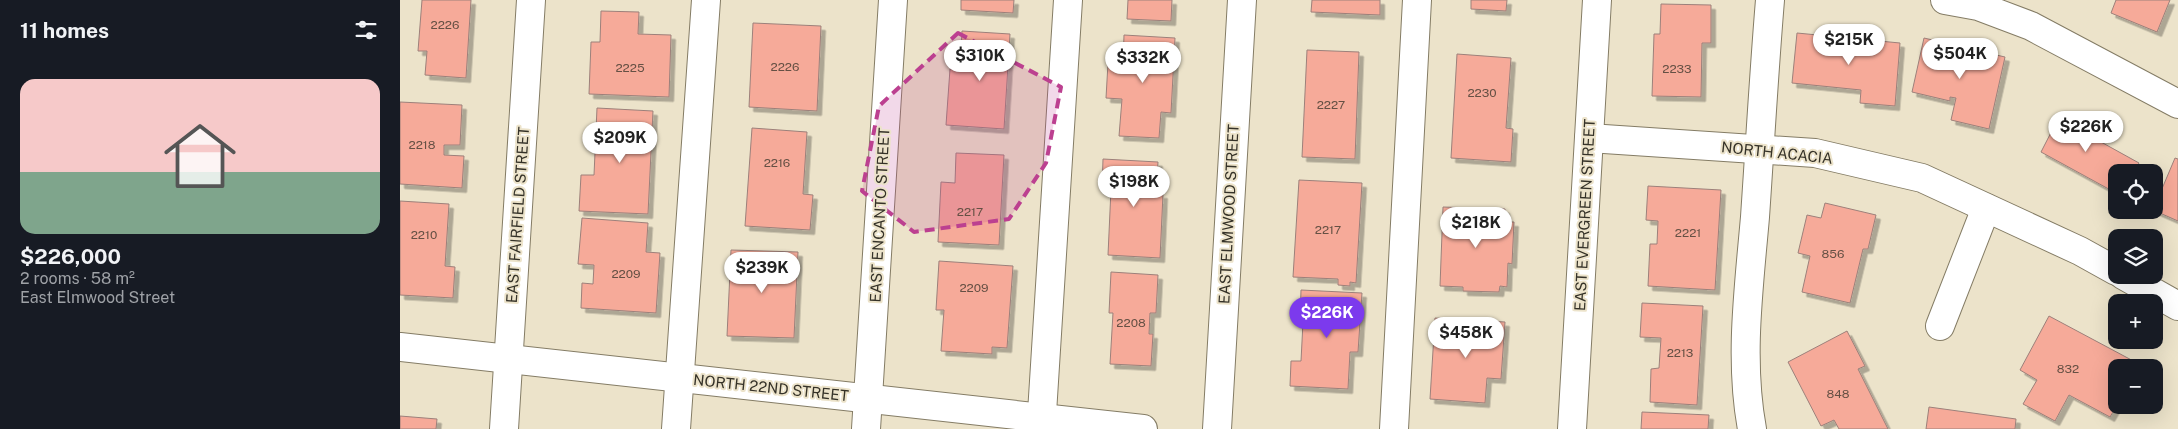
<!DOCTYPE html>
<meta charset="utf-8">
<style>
body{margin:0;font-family:"Public Sans",sans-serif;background:#20242c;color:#f1f3f6;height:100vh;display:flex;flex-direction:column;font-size:19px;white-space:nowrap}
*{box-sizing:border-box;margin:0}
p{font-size:16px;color:#9ea1a6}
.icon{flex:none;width:28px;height:28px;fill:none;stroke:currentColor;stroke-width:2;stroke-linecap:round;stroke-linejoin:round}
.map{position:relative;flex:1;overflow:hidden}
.panel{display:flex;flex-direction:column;background:#171b24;width:400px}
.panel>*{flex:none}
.controls{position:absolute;left:1708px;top:164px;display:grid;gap:10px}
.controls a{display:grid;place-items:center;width:55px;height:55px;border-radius:10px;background:#171b24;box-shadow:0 5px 20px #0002;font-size:25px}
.price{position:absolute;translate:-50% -42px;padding:0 11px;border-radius:18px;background:#fff;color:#222;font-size:16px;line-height:32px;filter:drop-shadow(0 1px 2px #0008)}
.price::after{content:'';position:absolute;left:50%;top:30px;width:15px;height:11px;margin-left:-8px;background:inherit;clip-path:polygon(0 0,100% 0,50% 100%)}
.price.current{background:#7c3aed;color:#fff}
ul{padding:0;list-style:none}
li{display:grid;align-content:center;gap:10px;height:265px;padding:0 20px}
li span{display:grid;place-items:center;height:155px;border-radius:15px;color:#555}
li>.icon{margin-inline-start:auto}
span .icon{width:90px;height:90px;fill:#fffc;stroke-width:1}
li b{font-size:21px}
h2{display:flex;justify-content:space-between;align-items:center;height:60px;padding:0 20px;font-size:21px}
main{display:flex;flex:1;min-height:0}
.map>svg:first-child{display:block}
.building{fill:#f6aa99;stroke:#9c807a;filter:url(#shadow)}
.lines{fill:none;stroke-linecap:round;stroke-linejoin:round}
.minor-casing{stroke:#847c65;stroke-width:30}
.minor{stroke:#fff;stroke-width:28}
.marked{fill:#bc4090;fill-opacity:0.2;stroke:#bc4090;stroke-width:4;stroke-dasharray:10 6;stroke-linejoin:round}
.labels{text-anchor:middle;stroke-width:4;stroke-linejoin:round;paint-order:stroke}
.number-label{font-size:12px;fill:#655044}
.street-label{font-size:15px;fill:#353228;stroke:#ece3ca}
</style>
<main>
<section class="panel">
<h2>11 homes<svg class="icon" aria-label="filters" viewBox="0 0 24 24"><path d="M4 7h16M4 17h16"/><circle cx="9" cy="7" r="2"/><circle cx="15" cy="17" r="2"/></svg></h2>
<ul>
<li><span style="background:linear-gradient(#f6c9c9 60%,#7fa58c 0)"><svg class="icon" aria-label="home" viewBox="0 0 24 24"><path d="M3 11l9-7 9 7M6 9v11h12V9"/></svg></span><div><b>$226,000</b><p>2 rooms · 58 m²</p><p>East Elmwood Street</p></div></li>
</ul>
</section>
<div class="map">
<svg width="1778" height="429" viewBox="0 0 1778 429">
<defs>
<filter id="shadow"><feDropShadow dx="4.5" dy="4.5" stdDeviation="0" flood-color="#0004"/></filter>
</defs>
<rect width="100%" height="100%" fill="#ece3ca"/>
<!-- building -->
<g class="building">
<path d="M22,0H71L66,78L25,75L27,51H18Z"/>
<path d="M561,0H614L613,13L561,10Z"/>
<path d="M728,0H772L771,21L727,19Z"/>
<path d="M912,0H980V15L911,12Z"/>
<path d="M1071,0H1107L1106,11L1071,9Z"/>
<path d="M1716,0H1770L1757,32L1711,13Z"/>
<path d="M1261,4L1311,5V43H1302L1301,97L1252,96L1254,34H1260Z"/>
<path d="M201,11L239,12L238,34L271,35L269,97L189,94L191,42H200Z"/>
<path d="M353,23L421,26L417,111L349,107Z"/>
<path d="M562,31L610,34L604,129L546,125L550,69H560Z"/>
<path d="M1397,33L1500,43L1495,106L1460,103L1461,90L1392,83Z"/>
<path d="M724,35L775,38L771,113L761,112L759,138L719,136L722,99L706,98L708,63L723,64Z"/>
<path d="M1524,38L1605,57L1589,129L1551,120L1556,98L1550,97V101L1512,92Z"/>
<path d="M907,50L959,52L955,159L902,157Z"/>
<path d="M1057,54L1111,58L1106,128L1113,129L1111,162L1051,158Z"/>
<path d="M0,102L62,105L60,145H44V155L64,156L62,188L0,184Z"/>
<path d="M197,108L253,111L248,214L179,211L181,175H194Z"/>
<path d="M1661,113L1694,131L1692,137L1739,163L1733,172H1716V193L1641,152Z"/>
<path d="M352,128L407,132L403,194L413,195L410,230L345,226Z"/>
<path d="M556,153L604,155L599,245L538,242L541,182L555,183Z"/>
<path d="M1775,158L1778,159V221L1753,210Z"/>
<path d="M703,159L758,162L756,194H763L760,258L708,255L711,189H702Z"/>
<path d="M899,180L962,183L956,283L950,282V286L938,285V279L893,277Z"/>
<path d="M1248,186L1321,190L1315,290L1248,286L1250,244H1257L1258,221L1246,220Z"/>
<path d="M0,201L49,204L45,266L55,267L53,298L0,295Z"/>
<path d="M1425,203L1476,215L1468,249H1463L1450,303L1402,292L1410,256L1398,253L1407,215L1421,218Z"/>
<path d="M1043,207L1105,209V222H1114L1112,264L1108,263L1107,287L1100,286L1099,292L1063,291V287L1040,286Z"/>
<path d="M182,218L248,223L246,252L260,253L256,313L181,308L182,283L193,284L194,265L178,264Z"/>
<path d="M331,250L398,252L394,338L327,336Z"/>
<path d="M539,261L613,266L607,348L592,347V354L541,351L544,310H536Z"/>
<path d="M711,272L758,275L756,313H750L749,334H753L751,366L710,364L713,313H709Z"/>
<path d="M901,290L962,293L958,352H950L948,389L890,386L891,361H901L903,322L900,321Z"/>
<path d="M1242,303L1303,306L1297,405L1250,402L1251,369L1259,368L1261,338L1240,337Z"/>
<path d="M1649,316L1739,364L1737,368H1716L1717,405L1710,417L1669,395L1655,421L1623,404L1637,380L1620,370Z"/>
<path d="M1035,318L1105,322L1101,379L1087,378L1085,403L1030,399Z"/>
<path d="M1447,331L1465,366L1458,369L1488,429H1439L1434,420L1421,426L1388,362Z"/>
<path d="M1529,407L1616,419L1615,429H1526Z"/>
<path d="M1242,412L1309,415L1308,429H1241Z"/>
<path d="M0,416L37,419L36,429H0Z"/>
</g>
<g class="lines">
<!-- minor casing -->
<g class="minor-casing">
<g id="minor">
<path d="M1545,0L1578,6L1631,26L1778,104"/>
<path d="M1189,138L1415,153L1522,178L1680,251L1716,271"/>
<path d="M1723,275L1778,306"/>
<path d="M1540,326L1586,208"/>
<path d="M0,347L743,429"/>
<path d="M104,429L131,0"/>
<path d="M276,429L306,0"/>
<path d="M466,429L493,0"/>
<path d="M641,429L668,0"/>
<path d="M817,429L842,0"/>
<path d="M994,429L1017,0"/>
<path d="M1172,429L1197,0"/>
<path d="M1352,429C1339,359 1349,287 1355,217C1360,144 1364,72 1370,0"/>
</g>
</g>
<!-- minor -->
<use href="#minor" class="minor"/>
</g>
<!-- marked area -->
<path class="marked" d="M558,33L661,87L646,163L609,219L514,232L462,191L479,106Z"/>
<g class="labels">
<!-- number labels -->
<g class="number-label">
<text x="45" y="29">2226</text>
<text x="385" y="71">2226</text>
<text x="230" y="72">2225</text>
<text x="1277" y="73">2233</text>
<text x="1082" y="97">2230</text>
<text x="931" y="109">2227</text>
<text x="22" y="149">2218</text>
<text x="377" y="167">2216</text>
<text x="570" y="216">2217</text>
<text x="928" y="234">2217</text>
<text x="1288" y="237">2221</text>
<text x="24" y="239">2210</text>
<text x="1433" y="258">856</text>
<text x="226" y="278">2209</text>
<text x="574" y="292">2209</text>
<text x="731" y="327">2208</text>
<text x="1280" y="357">2213</text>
<text x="1668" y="373">832</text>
<text x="1438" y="398">848</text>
</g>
<!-- street labels -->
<g class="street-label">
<text transform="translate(1377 153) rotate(6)" y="5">NORTH ACACIA</text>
<text transform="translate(829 214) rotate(-87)" y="5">EAST ELMWOOD STREET</text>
<text transform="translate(118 215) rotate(-86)" y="5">EAST FAIRFIELD STREET</text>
<text transform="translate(480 215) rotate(-87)" y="5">EAST ENCANTO STREET</text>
<text transform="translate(1185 215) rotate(-87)" y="5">EAST EVERGREEN STREET</text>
<text transform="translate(371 388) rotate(6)" y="5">NORTH 22ND STREET</text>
</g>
</g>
</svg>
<div class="controls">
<a><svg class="icon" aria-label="locate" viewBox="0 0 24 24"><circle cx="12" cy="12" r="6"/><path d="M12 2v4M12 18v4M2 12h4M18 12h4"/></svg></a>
<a><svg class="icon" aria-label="layers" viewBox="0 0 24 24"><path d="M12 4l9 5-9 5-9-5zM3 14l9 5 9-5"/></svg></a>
<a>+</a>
<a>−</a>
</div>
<b class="price" style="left:1449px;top:66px">$215K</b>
<b class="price" style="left:1560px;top:80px">$504K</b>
<b class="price" style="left:580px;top:82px">$310K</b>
<b class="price" style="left:743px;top:84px">$332K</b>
<b class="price" style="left:1686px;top:153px">$226K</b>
<b class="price" style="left:220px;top:164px">$209K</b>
<b class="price" style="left:734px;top:208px">$198K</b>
<b class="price" style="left:1076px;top:249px">$218K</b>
<b class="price" style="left:362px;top:294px">$239K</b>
<b class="price current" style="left:927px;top:339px">$226K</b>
<b class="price" style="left:1066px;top:359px">$458K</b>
</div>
</main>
